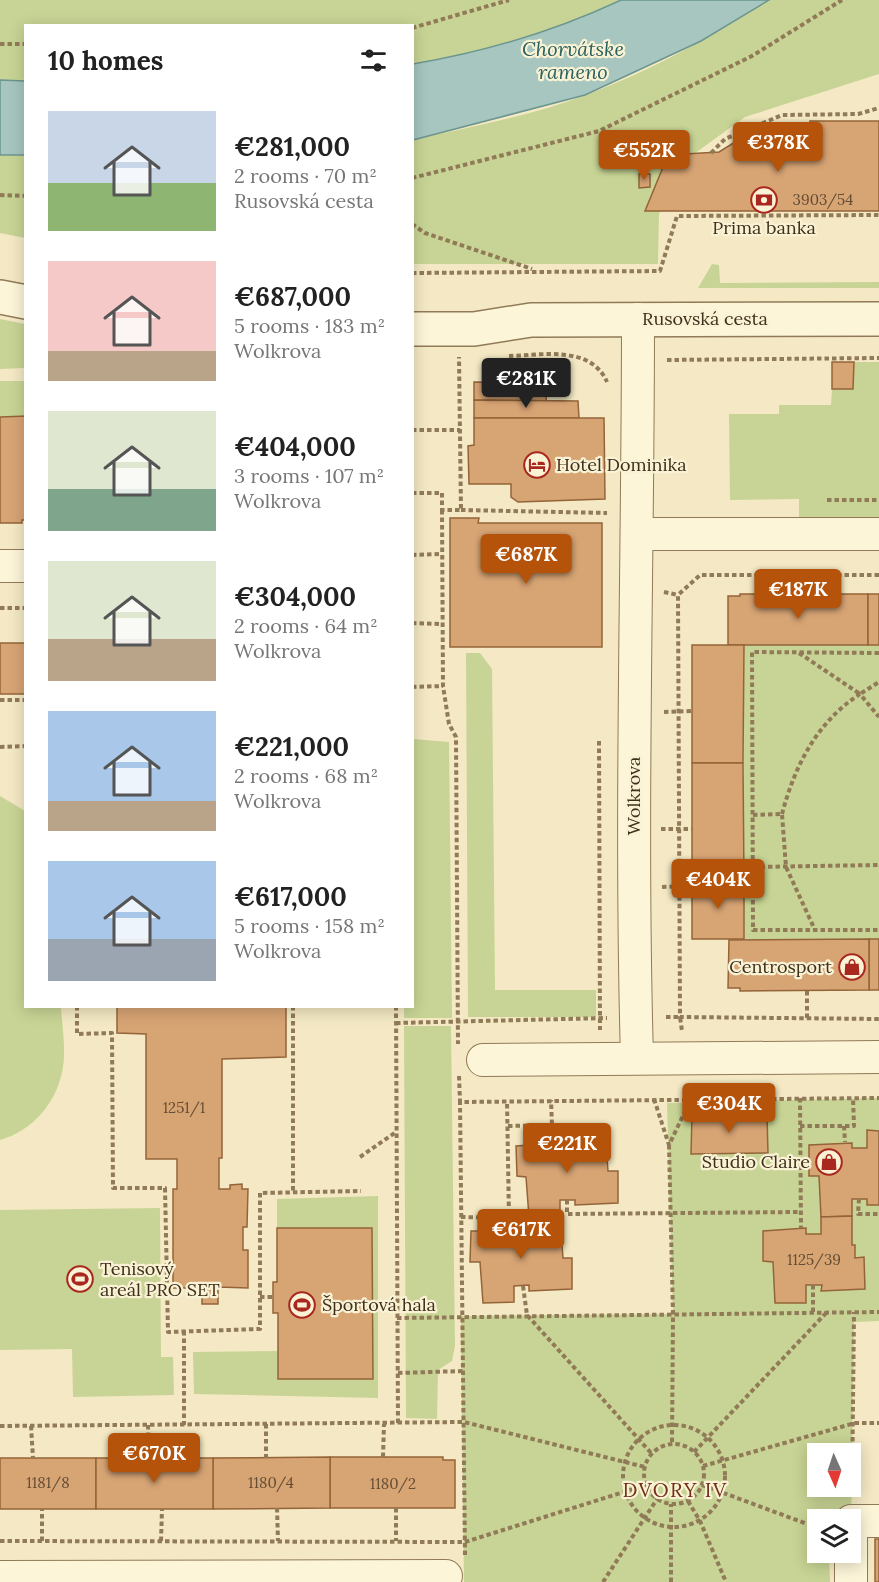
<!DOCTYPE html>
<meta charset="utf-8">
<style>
body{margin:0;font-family:Lora,serif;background:#f6f6f6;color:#222;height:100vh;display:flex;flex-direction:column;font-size:22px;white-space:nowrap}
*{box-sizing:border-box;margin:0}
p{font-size:20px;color:#767676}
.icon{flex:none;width:33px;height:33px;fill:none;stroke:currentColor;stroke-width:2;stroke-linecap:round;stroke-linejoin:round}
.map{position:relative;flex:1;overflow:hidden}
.sheet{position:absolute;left:24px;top:24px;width:390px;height:984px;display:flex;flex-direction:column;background:#fff;border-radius:0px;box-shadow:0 3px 15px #0003}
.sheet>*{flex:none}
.needle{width:39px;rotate:177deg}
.tools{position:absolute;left:807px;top:1443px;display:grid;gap:12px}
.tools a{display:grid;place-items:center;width:54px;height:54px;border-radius:0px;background:#fff;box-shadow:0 3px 15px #0003;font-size:30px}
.price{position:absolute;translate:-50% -51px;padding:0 14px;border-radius:6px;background:#b45309;color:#fff;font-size:20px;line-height:39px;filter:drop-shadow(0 2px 3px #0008)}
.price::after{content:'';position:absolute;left:50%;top:36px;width:18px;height:14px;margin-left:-9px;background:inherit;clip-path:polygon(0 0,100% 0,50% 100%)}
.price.selected{background:#222;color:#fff}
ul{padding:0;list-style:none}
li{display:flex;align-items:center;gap:18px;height:150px;padding:0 24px}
li span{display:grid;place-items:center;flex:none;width:168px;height:120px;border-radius:0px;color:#555}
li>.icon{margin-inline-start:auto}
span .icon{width:72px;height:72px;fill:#fffc;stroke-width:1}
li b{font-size:26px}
h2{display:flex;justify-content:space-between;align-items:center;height:72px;padding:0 24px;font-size:26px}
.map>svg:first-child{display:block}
.green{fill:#c8d495;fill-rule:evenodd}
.water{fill:#a6c6bf;stroke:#6b968f;stroke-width:1.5}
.building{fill:#d7a474;stroke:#946439;stroke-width:1.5}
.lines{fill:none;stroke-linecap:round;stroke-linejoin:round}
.minor-casing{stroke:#917a57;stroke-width:34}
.tertiary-casing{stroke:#917a57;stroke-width:36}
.path{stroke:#917a57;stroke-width:4;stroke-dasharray:4.5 3;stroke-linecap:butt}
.minor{stroke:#fdf5d8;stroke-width:32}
.tertiary{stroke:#fdf5d8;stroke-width:33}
.labels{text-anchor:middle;stroke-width:4.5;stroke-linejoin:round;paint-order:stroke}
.number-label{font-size:15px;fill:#654d33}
.poi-label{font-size:18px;fill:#3f301d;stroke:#faf2d4;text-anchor:start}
.street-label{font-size:18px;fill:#3f301d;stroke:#faf2d4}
.water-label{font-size:20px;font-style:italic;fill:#2a6161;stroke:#faf2d4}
.neighbourhood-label{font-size:20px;letter-spacing:1.5px;fill:#723016;stroke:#faf2d4}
</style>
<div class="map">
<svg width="879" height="1582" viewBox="0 0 879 1582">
<rect width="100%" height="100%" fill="#f4e9c4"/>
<!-- green -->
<g class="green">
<path d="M0,0H621C555,31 484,52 413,64L412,26H26L25,81L0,80Z"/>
<path d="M769,0H879V74L745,117L687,159L659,214L658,264H413V140C470,127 531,116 586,95C650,71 712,37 769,0Z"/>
<path d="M0,155H25V238L0,233Z"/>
<path d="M712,264L719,265L720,283L879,282V288H698Z"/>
<path d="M0,319L25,324V368L0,369Z"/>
<path d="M854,362H879V520L799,521V499L730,500L729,414H779V405H831L832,389L853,388Z"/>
<path d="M0,381H25V416L0,417Z"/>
<rect x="744" y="645" width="135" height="294"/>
<path d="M466,653H480L492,669L495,990H596V1017H468Z"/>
<path d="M413,739L449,742L452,1018H404V1007L412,1006Z"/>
<path d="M0,796L25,811L26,1006L61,1007C62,1026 66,1048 63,1067C58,1101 33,1131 0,1140Z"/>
<path d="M404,1026H451L455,1346L452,1361L438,1370L437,1419L406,1418Z"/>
<path d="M879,1098V1321L854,1322L851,1533L850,1520H818V1552L829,1553L830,1582H464L461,1316L673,1314L667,1103ZM818,1454H850V1486H818Z"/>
<path d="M378,1196V1398L194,1394L193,1352L278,1351V1379H372V1229L277,1228V1199Z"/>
<path d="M160,1208L161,1357H173L174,1395L73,1397L72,1349L0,1350V1210Z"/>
</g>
<!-- water -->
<g class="water">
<path d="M621,0H769L701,41L585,95L413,140V64C484,52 555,31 621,0Z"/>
<path d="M0,80L25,81V155H0Z"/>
</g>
<!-- building -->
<g class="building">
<path d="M810,121H879V211H645L668,155L719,152L748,134L777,130L787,133L798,141L811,139Z"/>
<path d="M639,174H650V187L639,188Z"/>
<path d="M832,362H854L853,389H832Z"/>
<path d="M474,382L547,383L546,402L474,400Z"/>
<path d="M474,400L578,401L579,418H474Z"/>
<path d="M26,416V520H22V523H0V417Z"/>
<path d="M474,418H604L605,499L518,502L511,497V484H469L468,446L474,445Z"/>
<path d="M450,518H479L478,523H602V647H450Z"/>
<path d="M740,594H868V645H728V596H740Z"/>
<rect x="868" y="594" width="11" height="51"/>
<rect x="0" y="643" width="26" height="51"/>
<path d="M692,645H744L743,763H692Z"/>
<path d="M692,763H743L744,880L692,881Z"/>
<path d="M744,880V939H692V881Z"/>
<rect x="869" y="939" width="10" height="51"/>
<path d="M869,939V990L740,991V988H728L729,940Z"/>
<path d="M117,1006H286V1057L222,1059V1158H219V1189H230V1185L242,1184V1189H248L247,1227H243V1250H248V1288L218,1287V1304H202V1288H173V1189H177V1159H146V1034L117,1033Z"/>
<path d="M692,1114L767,1115L768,1153L691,1154Z"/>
<path d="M867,1130L879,1131V1205H867V1199H852V1216L821,1217L819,1176H809V1145L852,1143V1148H867Z"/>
<path d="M575,1131H605L608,1171H618V1203L575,1205V1200H560V1217H529L526,1177L517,1176L516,1146L559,1143V1148H574Z"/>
<path d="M852,1216V1245H855V1258L864,1257L865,1289L821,1291L822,1285H806V1303H775L773,1262L763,1261V1231L806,1228V1234H821V1217Z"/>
<path d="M529,1217H560V1246L562,1245L563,1258H572V1289L529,1291V1285L514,1286V1302L483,1303L480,1262H470L471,1231H500V1228H514L513,1234H529Z"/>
<path d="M277,1228H372L373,1379H278V1313H273V1282H277Z"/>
<path d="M330,1457H443V1460H455V1508H330Z"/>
<path d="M330,1457V1508L213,1509V1458Z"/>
<rect x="0" y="1458" width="96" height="51"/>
<rect x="96" y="1458" width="117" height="51"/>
<rect x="875" y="1539" width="4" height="43"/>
</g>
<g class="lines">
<!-- minor casing -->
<g class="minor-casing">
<g id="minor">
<path d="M637,534H879"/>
<path d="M0,566H26"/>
<path d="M637,1058C630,812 638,566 638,319"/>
<path d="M483,1060L879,1057"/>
<path d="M0,1577L446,1576"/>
<path d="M851,1582V1521H879"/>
</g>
</g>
<!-- tertiary casing -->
<g class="tertiary-casing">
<g id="tertiary">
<path d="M0,297L26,302"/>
<path d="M412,329H474L531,320L879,319"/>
</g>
</g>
<!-- path -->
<g class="path">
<path d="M412,28L509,0"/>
<path d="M0,44H26"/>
<path d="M711,153L725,139L782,115L858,114L879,108"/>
<path d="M412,178L599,131L752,56L842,0"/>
<path d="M0,195L26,196"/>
<path d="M412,224L425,233L532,269"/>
<path d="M412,273L660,271L677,216L879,215"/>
<path d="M509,356C542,355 591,345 607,382"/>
<path d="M667,360L879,358"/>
<path d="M412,430H460"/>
<path d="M412,493H442V510H461L459,357"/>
<path d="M827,500H879"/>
<path d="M442,510L443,686L449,724L456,737L458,1044"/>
<path d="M461,510L607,513"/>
<path d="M412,555L442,554"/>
<path d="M879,575H700L678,595L680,1017L879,1019"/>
<path d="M664,592L678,595"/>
<path d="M795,594V575"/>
<path d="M0,608H26"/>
<path d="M412,623L442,624"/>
<path d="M799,653L860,694L879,682"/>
<path d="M879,653L752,652L753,930H879"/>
<path d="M412,687L443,686"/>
<path d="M0,700H26"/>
<path d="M664,712L692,711"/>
<path d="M599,741L600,1030"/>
<path d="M0,747L26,746"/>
<path d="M782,814C795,765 817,722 860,694L879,717"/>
<path d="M753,815L782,814L786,867L815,930"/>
<path d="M661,829H692"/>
<path d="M753,867L879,865"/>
<path d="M662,887L692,886"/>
<path d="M807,991V1018"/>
<path d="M77,1006V1034L112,1033L113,1188H165L168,1332L260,1329V1193L361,1191"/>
<path d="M293,1006V1192"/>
<path d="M396,1006L398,1424"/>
<path d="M666,1017H680L682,1031"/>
<path d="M396,1023L607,1018"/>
<path d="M459,1076L460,1102"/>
<path d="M800,1098L801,1228"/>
<path d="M654,1099L669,1145L691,1099L689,1086"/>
<path d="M552,1125V1143"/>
<path d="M508,1126L552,1125L551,1100"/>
<path d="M800,1126H854L853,1098"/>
<path d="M844,1126L845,1142"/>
<path d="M669,1145L673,1314L672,1444"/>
<path d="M360,1157L396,1132"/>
<path d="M859,1199L858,1214H879"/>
<path d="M567,1200V1214L800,1212"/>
<path d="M461,1217L509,1218L507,1101"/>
<path d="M508,1228L509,1218"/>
<path d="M523,1286L527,1315L652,1454"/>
<path d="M260,1297H273"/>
<path d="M813,1312V1285"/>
<path d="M397,1318L879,1312"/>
<path d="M184,1331V1425"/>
<path d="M398,1373L463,1371"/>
<path d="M266,1424V1458"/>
<circle cx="674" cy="1476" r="51"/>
<path d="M148,1425L149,1457"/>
<path d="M0,1426L464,1422L645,1467"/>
<path d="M31,1426L33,1458"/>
<circle cx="674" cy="1474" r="30"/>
<path d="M694,1452L827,1312"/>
<path d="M383,1457L384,1424"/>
<path d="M703,1466L855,1423H879"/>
<path d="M702,1485L818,1528"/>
<path d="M852,1494L854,1312"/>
<path d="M688,1501L700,1521L726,1582"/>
<path d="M277,1508L278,1541"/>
<path d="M396,1508V1541"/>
<path d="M0,1541L465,1542L646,1485"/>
<path d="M42,1541V1509"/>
<path d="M161,1541L162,1509"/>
<path d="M465,1555L460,1102L879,1098"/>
<path d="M603,1582L657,1499"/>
<path d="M671,1582V1504"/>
</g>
<!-- minor -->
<use href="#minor" class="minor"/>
<!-- tertiary -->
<use href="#tertiary" class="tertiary"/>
</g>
<!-- icons -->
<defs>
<g id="bank-ring" transform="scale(1.35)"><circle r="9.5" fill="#faf2d4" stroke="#a9271e" stroke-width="1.5"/><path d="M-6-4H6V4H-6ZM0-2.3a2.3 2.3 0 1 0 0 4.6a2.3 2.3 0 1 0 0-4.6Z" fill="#a9271e"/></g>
<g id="hotel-ring" transform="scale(1.35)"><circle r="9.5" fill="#faf2d4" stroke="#a9271e" stroke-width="1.5"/><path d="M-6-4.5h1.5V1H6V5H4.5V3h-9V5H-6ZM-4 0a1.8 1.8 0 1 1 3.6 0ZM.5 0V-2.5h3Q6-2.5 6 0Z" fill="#a9271e"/></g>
<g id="shop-ring" transform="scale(1.35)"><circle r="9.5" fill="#faf2d4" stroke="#a9271e" stroke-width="1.5"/><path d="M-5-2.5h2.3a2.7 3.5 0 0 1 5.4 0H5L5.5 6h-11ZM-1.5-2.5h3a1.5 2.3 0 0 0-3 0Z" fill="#a9271e"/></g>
<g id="stadium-ring" transform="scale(1.35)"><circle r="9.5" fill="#faf2d4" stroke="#a9271e" stroke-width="1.5"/><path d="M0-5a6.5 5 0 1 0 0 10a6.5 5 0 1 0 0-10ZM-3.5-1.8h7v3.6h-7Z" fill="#a9271e"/></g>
</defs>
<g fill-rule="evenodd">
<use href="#bank-ring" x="764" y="200"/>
<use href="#hotel-ring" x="537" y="465"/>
<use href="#shop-ring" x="852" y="967"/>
<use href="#shop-ring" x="829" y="1162"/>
<use href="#stadium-ring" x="80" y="1279"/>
<use href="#stadium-ring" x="302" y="1305"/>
</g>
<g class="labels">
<!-- number labels -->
<g class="number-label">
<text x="823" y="205">3903/54</text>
<text x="184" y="1113">1251/1</text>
<text x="814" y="1265">1125/39</text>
<text x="48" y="1488">1181/8</text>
<text x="271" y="1488">1180/4</text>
<text x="393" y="1489">1180/2</text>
</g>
<!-- poi labels -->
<g class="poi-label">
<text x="764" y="234" text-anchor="middle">Prima banka</text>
<text x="556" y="471">Hotel Dominika</text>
<text x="832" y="973" text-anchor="end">Centrosport</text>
<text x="810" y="1168" text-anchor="end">Studio Claire</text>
<text x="100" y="1275">Tenisový<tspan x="100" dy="21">areál PRO SET</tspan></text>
<text x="322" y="1311">Športová hala</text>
</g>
<!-- street labels -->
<g class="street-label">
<text x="705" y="325">Rusovská cesta</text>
<text transform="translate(634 796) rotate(-90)" y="6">Wolkrova</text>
</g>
<!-- water labels -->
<g class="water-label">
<text x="573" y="56">Chorvátske<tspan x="573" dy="23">rameno</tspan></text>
</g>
<!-- neighbourhood labels -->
<g class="neighbourhood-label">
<text x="675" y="1497">DVORY IV</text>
</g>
</g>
</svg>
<div class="tools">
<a><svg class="needle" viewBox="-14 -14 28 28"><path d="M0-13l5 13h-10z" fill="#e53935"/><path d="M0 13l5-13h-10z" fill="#767676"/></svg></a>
<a><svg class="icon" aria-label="layers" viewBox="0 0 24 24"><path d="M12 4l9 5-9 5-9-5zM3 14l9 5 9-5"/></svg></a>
</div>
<b class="price" style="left:778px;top:173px">€378K</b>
<b class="price" style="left:644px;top:181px">€552K</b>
<b class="price selected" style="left:526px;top:409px">€281K</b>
<b class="price" style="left:526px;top:585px">€687K</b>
<b class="price" style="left:798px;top:620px">€187K</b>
<b class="price" style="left:718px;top:910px">€404K</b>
<b class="price" style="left:729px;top:1134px">€304K</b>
<b class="price" style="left:567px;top:1174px">€221K</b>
<b class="price" style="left:521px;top:1260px">€617K</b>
<b class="price" style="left:154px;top:1484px">€670K</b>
<section class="sheet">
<h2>10 homes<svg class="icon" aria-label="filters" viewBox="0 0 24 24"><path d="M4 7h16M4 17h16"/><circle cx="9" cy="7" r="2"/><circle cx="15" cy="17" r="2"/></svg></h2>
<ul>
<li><span style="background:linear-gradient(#c9d6e8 60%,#8fb573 0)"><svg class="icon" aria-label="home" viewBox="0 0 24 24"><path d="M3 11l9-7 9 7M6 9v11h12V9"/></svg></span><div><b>€281,000</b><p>2 rooms · 70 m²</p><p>Rusovská cesta</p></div></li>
<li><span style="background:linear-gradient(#f6c9c9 75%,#b9a48a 0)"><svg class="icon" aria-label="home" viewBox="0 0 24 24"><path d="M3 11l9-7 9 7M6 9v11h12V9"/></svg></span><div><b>€687,000</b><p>5 rooms · 183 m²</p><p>Wolkrova</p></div></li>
<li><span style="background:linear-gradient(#dfe7d0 65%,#7fa58c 0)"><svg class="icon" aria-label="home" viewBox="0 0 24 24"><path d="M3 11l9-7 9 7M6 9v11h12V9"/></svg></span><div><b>€404,000</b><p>3 rooms · 107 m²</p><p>Wolkrova</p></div></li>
<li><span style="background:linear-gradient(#dfe7d0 65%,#b9a48a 0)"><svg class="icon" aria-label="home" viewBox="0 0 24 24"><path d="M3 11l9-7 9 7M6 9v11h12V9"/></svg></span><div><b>€304,000</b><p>2 rooms · 64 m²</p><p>Wolkrova</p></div></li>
<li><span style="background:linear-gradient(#a9c7e8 75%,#b9a48a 0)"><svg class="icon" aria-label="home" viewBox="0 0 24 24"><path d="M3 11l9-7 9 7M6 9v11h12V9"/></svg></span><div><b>€221,000</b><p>2 rooms · 68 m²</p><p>Wolkrova</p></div></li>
<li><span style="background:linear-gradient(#a9c7e8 65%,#9aa5b1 0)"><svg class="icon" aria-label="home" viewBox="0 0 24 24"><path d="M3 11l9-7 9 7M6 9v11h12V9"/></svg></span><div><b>€617,000</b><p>5 rooms · 158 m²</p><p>Wolkrova</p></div></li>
</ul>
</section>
</div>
